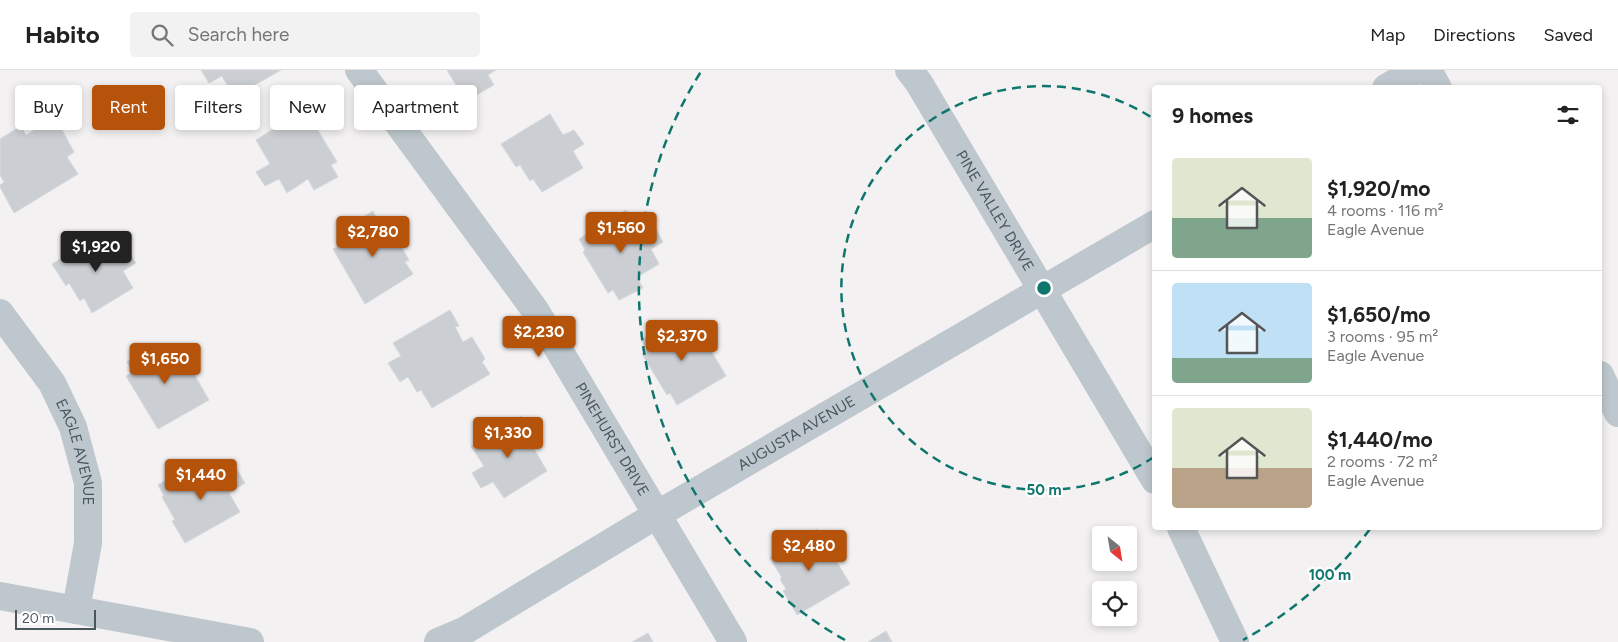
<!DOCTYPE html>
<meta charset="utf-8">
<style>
body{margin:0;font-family:Figtree,sans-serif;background:#f2f2f2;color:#222;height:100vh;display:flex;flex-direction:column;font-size:19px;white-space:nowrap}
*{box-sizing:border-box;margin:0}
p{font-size:16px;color:#767676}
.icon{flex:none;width:28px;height:28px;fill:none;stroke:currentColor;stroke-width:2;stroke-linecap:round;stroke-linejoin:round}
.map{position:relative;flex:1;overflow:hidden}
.panel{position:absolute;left:1152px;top:15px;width:450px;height:445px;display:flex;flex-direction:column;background:#fff;border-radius:5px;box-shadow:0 2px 8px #0003}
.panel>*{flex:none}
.hud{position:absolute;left:15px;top:15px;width:475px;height:45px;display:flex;gap:10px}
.needle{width:32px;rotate:150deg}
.fabs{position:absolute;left:1092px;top:456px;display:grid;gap:10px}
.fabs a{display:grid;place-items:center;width:45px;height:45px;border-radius:5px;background:#fff;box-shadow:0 2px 8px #0003;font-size:25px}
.scale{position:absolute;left:15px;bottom:12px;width:81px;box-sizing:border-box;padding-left:5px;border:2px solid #4a565e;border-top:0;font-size:14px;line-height:18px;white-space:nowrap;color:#4a565e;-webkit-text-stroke:4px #fff;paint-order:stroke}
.price{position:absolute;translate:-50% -42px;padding:0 11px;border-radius:5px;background:#b45309;color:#fff;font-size:16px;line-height:32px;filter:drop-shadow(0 1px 2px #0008)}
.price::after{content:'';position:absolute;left:50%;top:30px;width:15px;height:11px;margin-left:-8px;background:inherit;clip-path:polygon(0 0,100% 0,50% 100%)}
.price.selected{background:#222;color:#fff}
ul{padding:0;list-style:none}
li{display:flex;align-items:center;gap:15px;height:125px;padding:0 20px}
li+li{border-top:1px solid #e0e0e0}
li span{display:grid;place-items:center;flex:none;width:140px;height:100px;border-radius:5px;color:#555}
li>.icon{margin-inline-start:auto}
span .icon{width:60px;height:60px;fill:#fffc;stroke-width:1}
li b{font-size:21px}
h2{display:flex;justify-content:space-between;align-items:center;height:60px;padding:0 20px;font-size:21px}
.tag{padding:0 18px;border-radius:5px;background:#fff;box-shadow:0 2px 8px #0003;font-size:18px;line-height:45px}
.tag.selected{background:#b45309;color:#fff}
header{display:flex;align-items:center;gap:30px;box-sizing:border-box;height:70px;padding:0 25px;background:#fff;border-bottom:1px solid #e0e0e0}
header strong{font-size:24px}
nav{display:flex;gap:28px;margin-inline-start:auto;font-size:18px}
.search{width:350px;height:45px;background:#f2f2f2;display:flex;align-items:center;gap:12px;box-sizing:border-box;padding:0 18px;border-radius:5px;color:#767676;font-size:19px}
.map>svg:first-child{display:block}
.building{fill:#cbcfd3;stroke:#d5d8dc}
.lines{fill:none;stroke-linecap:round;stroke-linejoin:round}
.minor{stroke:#bdc7cd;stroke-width:28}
.ring{fill:none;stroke:#0f766e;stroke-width:2.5;stroke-dasharray:9 6}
.labels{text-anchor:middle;stroke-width:4.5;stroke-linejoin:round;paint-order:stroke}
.street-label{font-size:15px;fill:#4a565e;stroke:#fff}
.centre{fill:#0f766e;stroke:#fff;stroke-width:2.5}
.ring-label{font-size:15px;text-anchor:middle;font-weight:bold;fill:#0f766e;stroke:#fff;stroke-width:4.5;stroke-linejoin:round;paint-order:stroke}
</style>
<header>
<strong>Habito</strong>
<div class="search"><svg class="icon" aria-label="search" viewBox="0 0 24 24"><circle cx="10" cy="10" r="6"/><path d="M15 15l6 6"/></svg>Search here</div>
<nav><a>Map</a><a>Directions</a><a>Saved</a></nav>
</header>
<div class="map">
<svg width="1618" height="572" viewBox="0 0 1618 572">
<rect width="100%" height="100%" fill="#f3f1f1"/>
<!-- building -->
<g class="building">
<path d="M201,0H281L234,27L222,6L209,13Z"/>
<path d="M447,0H496L488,5L494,15L471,28L465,17L459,20Z"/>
<path d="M300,42L308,55L313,52L337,92L331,95L338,107L314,120L308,109L287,123L279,109L265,116L256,102L270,94L256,70Z"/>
<path d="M550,44L563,65L574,60L584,74L573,81L583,98L542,122L533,109L530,111L520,95L516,97L501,74Z"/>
<path d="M55,47L74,82L67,87L78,104L14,143L0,117V115L4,112L0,105V69L21,56L26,65Z"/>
<path d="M626,140L641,164L654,156L663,172L651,179L659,194L637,207L643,218L619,230L613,220L608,223L583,182L585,180L579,169Z"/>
<path d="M373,141L379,153L384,148L409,190L405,192L413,204L365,234L333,179L356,166L349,155Z"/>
<path d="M101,164L114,184L125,177L136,193L123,201L133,218L92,243L84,228L80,231L69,213L66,216L52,194Z"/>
<path d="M450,240L459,256L455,257L463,272L472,267L485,289L482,292L490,304L432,338L421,320L417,322L408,307L400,312L388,293L401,286L393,273Z"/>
<path d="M694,252L726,306L677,335L670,323L667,325L642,284L647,280L641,270L666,255L671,265Z"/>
<path d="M177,275L209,330L158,359L126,306L133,302L127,292L149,277L156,289Z"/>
<path d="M521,346L534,369L530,372L547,401L504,428L493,412L481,418L472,403L484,396L471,376Z"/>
<path d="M213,396L220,408L236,398L245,413L229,423L240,442L185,473L172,451L175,450L162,427L164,426L158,415L181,401L187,412Z"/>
<path d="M817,459L850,514L797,545L783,521L786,519L780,509L782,508L770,488Z"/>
<path d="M886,561L892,572H868Z"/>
<path d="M648,563L653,572H632Z"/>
</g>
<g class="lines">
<!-- minor -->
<g class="minor">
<path id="s1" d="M359,0L535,240L733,572"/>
<path id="s2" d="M909,0L919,13L1155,410"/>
<path d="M1428,0L1438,18"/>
<path d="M1386,18L1416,0"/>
<path id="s3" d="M0,243L52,313L73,357L88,413V473L76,540"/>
<path d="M1600,305L1618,343"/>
<path d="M1181,458L1235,572"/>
<path d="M0,526L250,572"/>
<path id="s4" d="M438,572L464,561L658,444L1155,154"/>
</g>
</g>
<!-- distance rings -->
<g class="ring">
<path d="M1154 387A202 202 0 1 1 1154 49"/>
<path d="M1370 459A405 405 0 0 1 1243 570M845 570A405 405 0 0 1 702 0"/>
</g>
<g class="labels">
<!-- street labels -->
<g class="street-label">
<text dy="5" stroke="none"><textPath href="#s2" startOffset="165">PINE VALLEY DRIVE</textPath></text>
<text dy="5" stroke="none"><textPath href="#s4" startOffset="415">AUGUSTA AVENUE</textPath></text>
<text dy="5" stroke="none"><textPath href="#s1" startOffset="448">PINEHURST DRIVE</textPath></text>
<text dy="5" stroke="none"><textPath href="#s3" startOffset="161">EAGLE AVENUE</textPath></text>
</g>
</g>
<circle cx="1044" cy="218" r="8" class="centre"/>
<g class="ring-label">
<text x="1044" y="425">50 m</text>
<text x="1330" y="510">100 m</text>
</g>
</svg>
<div class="fabs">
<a><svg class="needle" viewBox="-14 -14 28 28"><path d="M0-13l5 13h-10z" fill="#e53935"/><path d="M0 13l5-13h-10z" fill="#767676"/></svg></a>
<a><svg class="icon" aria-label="locate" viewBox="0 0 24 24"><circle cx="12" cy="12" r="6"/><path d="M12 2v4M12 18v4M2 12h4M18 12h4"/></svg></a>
</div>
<div class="scale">20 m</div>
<b class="price" style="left:621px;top:184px">$1,560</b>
<b class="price" style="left:373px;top:188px">$2,780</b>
<b class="price selected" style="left:96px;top:203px">$1,920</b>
<b class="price" style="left:539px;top:288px">$2,230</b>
<b class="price" style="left:682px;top:292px">$2,370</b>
<b class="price" style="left:165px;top:315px">$1,650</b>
<b class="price" style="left:508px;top:389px">$1,330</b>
<b class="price" style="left:201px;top:431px">$1,440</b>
<b class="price" style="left:809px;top:502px">$2,480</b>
<div class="hud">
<a class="tag">Buy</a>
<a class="tag selected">Rent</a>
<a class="tag">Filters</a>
<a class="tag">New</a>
<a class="tag">Apartment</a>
</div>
<section class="panel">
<h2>9 homes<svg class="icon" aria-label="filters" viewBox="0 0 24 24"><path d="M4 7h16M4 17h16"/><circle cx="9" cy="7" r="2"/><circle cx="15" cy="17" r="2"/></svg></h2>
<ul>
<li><span style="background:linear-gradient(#dfe7d0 60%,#7fa58c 0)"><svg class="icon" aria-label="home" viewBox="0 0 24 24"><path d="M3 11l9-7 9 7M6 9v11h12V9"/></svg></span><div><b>$1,920/mo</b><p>4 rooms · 116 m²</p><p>Eagle Avenue</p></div></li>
<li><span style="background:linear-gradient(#bfe0f5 75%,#7fa58c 0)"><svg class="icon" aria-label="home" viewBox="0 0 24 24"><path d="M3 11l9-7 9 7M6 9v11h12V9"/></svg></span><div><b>$1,650/mo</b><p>3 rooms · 95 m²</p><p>Eagle Avenue</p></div></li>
<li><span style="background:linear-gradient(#dfe7d0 60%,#b9a48a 0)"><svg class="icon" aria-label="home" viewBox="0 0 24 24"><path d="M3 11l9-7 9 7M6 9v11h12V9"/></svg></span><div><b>$1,440/mo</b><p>2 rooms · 72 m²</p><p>Eagle Avenue</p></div></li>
</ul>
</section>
</div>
